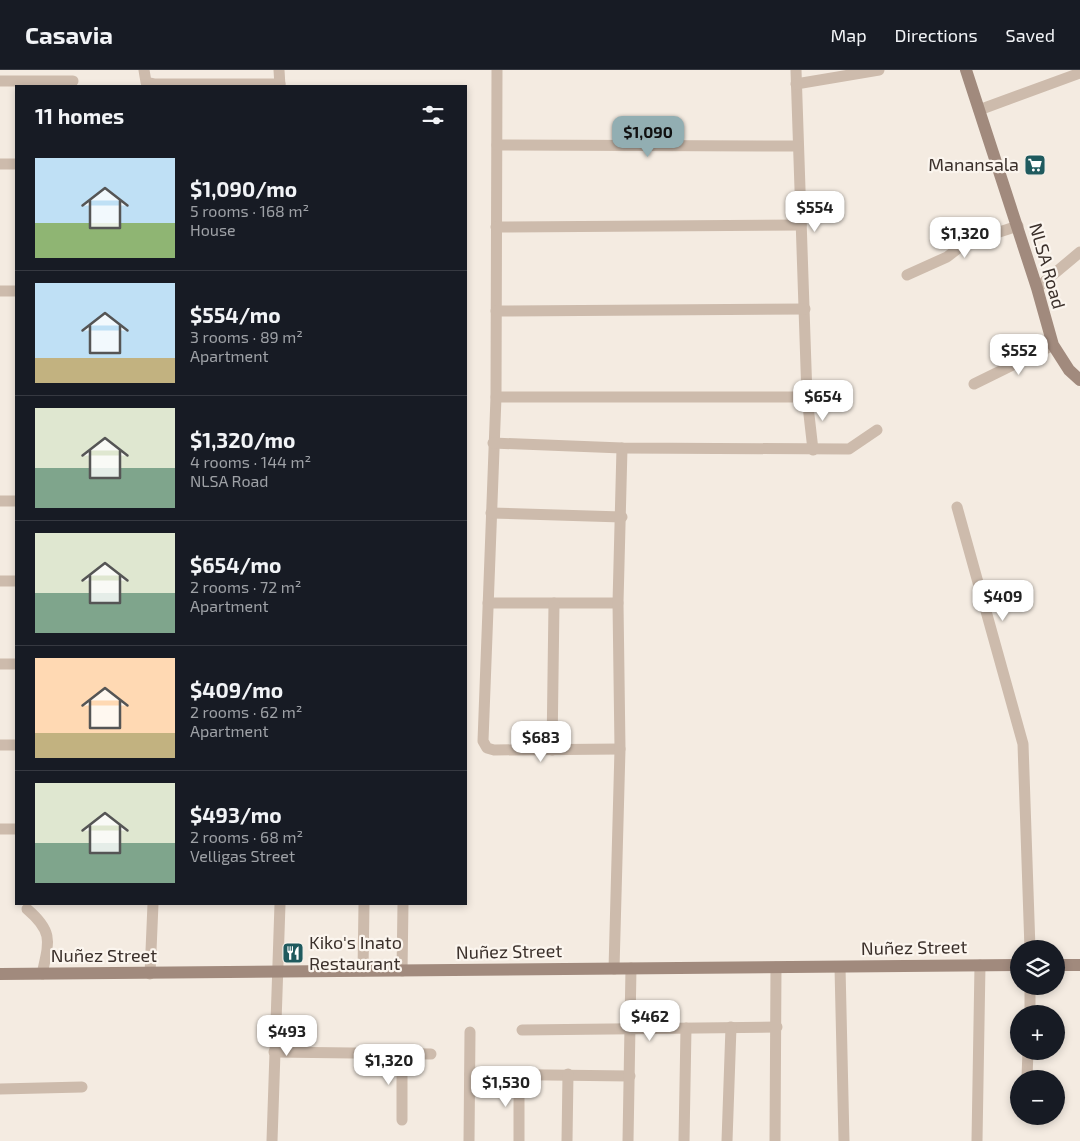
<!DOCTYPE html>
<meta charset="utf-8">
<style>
body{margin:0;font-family:"Exo 2",sans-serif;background:#20242c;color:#f1f3f6;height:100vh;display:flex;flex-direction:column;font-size:19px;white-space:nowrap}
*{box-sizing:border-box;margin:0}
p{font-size:16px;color:#9ea1a6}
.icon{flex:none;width:28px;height:28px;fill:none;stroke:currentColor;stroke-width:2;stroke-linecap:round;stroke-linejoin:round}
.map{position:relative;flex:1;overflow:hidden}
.details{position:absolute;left:15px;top:15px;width:452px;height:820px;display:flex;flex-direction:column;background:#171b24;border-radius:0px;box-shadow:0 2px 8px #0003}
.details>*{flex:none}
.fabs{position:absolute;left:1010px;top:870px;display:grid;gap:10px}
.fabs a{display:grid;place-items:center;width:55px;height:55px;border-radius:50%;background:#171b24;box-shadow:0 2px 8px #0003;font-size:25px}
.price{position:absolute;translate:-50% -42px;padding:0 11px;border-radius:10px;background:#fff;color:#222;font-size:16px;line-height:32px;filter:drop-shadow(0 1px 2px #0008)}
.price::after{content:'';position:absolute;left:50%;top:30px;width:15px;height:11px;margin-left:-8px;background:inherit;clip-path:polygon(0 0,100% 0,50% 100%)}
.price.active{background:#92aeb2;color:#111}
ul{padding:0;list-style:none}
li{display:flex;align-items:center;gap:15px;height:125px;padding:0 20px}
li+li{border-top:1px solid #363941}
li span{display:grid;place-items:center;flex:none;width:140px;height:100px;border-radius:0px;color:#555}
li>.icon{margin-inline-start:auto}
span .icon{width:60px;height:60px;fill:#fffc;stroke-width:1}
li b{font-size:21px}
h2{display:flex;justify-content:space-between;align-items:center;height:60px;padding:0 20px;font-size:21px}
header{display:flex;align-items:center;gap:30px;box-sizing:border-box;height:70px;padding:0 25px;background:#171b24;border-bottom:1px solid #363941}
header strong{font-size:24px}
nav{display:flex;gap:28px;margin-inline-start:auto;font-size:18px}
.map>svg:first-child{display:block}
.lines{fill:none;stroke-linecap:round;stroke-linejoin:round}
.street{stroke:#cdbbac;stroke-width:11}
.secondary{stroke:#a18a7d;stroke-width:12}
.labels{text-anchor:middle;stroke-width:4.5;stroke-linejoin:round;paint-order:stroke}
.poi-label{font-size:18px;fill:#3b302b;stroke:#fbf5ee;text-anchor:end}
.street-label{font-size:18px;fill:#3b302b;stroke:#fbf5ee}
</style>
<header>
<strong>Casavia</strong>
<nav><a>Map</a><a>Directions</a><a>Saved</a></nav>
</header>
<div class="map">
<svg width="1080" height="1071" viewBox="0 0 1080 1071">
<rect width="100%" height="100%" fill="#f4ebe1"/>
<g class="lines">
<!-- street -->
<g class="street">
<path d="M144,0L146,12L155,14H280"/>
<path d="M279,0L280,16"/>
<path d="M497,0L496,327L483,671L487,678L494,680L620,679"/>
<path d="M796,0L807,327L813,380"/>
<path d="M0,11H73"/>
<path d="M796,14L879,0"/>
<path d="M979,40L1080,3"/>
<path d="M497,75L798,76"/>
<path d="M0,94H16"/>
<path d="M496,157L801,155"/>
<path d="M907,205L947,187L965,173L1018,156"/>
<path d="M1037,218L1080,182"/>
<path d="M0,221H16"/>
<path d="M496,241L805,239"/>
<path d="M974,314L1053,275"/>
<path d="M496,327H807"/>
<path d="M493,373L622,378L849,379L877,360"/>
<path d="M0,431H16"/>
<path d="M957,437L1023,674L1030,879"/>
<path d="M491,443L622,447"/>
<path d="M0,511H16"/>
<path d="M488,533H618"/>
<path d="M0,594H16"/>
<path d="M0,675H16"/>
<path d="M552,680L554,533"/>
<path d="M0,759H16"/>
<path d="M27,839C54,862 49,872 42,904"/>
<path d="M840,897L844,1071"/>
<path d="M614,899L620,679L618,533L622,378"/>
<path d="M363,901L364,834"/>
<path d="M402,901L403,834"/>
<path d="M150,904L153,834"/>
<path d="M1030,916V944"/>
<path d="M522,960L777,957"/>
<path d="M274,982L431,984"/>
<path d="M402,982V1050"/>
<path d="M470,1004L630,1006"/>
<path d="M1027,1007L1028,981"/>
<path d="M0,1019L82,1017"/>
<path d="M272,1071L280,834"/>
<path d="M469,1071L470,962"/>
<path d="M519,1071V1004"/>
<path d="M567,1071L568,1004"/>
<path d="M628,1071L631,898"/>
<path d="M684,1071L686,958"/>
<path d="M727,1071L731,957"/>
<path d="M775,1071L776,897"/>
<path d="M977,1071L980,895"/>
</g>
<!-- secondary -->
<g class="secondary">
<path d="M966,0L1037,218L1053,275L1069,300L1080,310"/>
<path d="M1056,895H1080"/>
<path d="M0,904L1019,895"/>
</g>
</g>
<!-- icons -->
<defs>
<g id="supermarket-square" transform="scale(1.125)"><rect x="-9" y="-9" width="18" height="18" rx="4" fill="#1f5a5e" stroke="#fbf5ee"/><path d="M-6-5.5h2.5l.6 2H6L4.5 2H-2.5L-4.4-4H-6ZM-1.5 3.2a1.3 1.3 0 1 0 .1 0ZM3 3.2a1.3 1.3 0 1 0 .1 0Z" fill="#fff"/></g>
<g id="restaurant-square" transform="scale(1.125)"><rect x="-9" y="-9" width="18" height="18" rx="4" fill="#1f5a5e" stroke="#fbf5ee"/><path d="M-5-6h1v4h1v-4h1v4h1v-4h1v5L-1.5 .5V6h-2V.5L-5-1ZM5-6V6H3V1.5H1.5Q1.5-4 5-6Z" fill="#fff"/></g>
</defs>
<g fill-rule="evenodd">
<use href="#supermarket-square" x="1035" y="95"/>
<use href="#restaurant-square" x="293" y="883"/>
</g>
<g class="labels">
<!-- poi labels -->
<g class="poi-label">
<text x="1019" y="101">Manansala</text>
<text x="309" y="879" text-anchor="start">Kiko's Inato<tspan x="309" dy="21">Restaurant</tspan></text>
</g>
<!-- street labels -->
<g class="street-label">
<text transform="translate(1047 196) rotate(74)" y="6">NLSA Road</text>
<text transform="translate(914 878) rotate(-1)" y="6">Nuñez Street</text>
<text transform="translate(509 882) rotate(-1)" y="6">Nuñez Street</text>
<text x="104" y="892">Nuñez Street</text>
</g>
</g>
</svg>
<div class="fabs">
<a><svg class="icon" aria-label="layers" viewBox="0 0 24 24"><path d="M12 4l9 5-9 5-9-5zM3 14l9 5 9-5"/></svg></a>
<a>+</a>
<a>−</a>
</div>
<b class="price active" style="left:648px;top:88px">$1,090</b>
<b class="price" style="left:815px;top:163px">$554</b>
<b class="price" style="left:965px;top:189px">$1,320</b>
<b class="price" style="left:1019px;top:306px">$552</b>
<b class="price" style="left:823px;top:352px">$654</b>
<b class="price" style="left:1003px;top:552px">$409</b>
<b class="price" style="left:541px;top:693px">$683</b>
<b class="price" style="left:650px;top:972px">$462</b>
<b class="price" style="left:287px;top:987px">$493</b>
<b class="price" style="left:389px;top:1016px">$1,320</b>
<b class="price" style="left:506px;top:1038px">$1,530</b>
<section class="details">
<h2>11 homes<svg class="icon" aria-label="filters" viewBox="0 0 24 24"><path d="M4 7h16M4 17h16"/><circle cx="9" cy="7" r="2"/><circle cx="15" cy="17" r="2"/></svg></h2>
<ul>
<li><span style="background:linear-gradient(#bfe0f5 65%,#8fb573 0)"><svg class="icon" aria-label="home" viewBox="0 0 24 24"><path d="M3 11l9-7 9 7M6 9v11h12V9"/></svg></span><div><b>$1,090/mo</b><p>5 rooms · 168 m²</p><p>House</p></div></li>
<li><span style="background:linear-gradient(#bfe0f5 75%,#c2b280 0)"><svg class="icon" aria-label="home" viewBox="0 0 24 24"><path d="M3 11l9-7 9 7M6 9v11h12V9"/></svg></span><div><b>$554/mo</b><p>3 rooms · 89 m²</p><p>Apartment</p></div></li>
<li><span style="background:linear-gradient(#dfe7d0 60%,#7fa58c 0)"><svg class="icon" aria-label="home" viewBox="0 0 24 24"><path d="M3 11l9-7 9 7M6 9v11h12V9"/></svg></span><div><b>$1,320/mo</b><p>4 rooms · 144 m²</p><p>NLSA Road</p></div></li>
<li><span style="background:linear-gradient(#dfe7d0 60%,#7fa58c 0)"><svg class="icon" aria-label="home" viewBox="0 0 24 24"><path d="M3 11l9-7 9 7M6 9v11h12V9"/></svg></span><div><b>$654/mo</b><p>2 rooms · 72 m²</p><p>Apartment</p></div></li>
<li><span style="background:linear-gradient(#ffd9b3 75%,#c2b280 0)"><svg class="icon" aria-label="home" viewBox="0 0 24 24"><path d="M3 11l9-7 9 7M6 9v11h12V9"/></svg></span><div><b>$409/mo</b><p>2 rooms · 62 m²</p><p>Apartment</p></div></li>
<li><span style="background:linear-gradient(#dfe7d0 60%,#7fa58c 0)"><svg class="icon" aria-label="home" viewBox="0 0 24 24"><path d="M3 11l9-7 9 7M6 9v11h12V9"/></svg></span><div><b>$493/mo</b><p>2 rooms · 68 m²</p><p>Velligas Street</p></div></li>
</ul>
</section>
</div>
